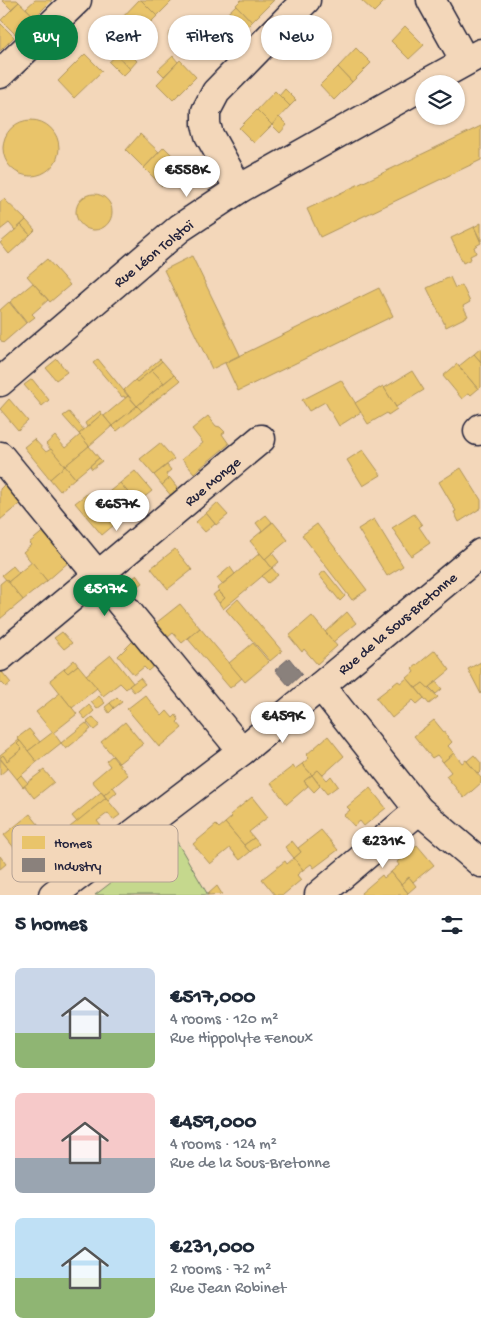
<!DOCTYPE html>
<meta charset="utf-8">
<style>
body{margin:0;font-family:"Gochi Hand",sans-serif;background:#f2f2f3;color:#1f2937;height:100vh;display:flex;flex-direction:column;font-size:19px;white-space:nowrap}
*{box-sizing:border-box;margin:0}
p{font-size:16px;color:#747a83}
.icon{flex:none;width:28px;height:28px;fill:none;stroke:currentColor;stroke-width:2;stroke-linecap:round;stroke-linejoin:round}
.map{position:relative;height:895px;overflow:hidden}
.panel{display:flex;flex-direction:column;background:#fff;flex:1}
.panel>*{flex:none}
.banner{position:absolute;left:15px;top:15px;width:451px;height:45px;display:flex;gap:10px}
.fabs{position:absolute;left:415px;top:75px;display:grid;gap:10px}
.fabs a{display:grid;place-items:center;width:50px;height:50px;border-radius:50%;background:#fff;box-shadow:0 1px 4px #0004;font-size:25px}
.price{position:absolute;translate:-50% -42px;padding:0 11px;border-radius:18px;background:#fff;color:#222;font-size:16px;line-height:32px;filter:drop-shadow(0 1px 2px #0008)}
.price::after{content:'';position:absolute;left:50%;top:30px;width:15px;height:11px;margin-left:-8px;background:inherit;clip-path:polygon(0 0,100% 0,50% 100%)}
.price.active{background:#0b8043;color:#fff}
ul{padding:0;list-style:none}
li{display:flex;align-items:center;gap:15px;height:125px;padding:0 15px}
li span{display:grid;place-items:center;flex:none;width:140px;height:100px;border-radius:8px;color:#555}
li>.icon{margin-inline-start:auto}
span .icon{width:60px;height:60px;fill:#fffc;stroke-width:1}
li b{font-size:21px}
h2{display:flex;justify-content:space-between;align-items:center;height:60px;padding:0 15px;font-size:21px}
.pill{padding:0 18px;border-radius:22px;background:#fff;box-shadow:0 1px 4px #0004;font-size:18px;line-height:45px}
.pill.active{background:#0b8043;color:#fff}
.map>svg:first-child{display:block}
.green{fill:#c5d88d;stroke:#747d64}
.homes{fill:#e9c46a;stroke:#ad935c}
.industry{fill:#8a817c;stroke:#6b6468}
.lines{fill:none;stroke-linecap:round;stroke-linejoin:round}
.minor-casing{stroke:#22223b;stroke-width:31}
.minor{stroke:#f3d7ba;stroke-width:28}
.labels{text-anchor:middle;stroke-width:5;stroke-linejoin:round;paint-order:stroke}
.street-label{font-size:15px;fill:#22223b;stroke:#f3d7ba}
.key{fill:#f3d7ba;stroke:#b4a194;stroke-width:1}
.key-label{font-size:14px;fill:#22223b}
</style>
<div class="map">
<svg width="481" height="895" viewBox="0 0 481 895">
<rect width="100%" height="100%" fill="#f3d7ba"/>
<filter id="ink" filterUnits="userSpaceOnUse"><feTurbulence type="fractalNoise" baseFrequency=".02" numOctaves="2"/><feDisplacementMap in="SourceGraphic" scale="10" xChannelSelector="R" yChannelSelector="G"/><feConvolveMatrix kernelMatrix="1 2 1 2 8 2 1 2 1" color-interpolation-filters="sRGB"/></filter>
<g filter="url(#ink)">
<!-- green -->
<path class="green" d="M173,835L208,895H95L164,842Z"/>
<!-- homes -->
<g class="homes">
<path d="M2,0H17L19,2L11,9Z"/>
<path d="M35,0H52L35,17L26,8Z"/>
<path d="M139,0H141L157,16L135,38L118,22Z"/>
<path d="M141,0H173L157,16Z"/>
<path d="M241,0H274L252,22L236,5Z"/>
<path d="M361,0H386L374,12Z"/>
<path d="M19,2L35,17L16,35L1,20Z"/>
<path d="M236,5L252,22L225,49L208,32Z"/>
<path d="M0,23L14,37L0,51Z"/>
<path d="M405,26L424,45L409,59L391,41Z"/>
<path d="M175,27L189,41L182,48L168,35Z"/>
<path d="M124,48L137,61L130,69L117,55Z"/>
<path d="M356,48L371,63L352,82L338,67Z"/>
<path d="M85,54L102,71L74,98L58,81Z"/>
<path d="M117,55L130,69L123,76L109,62Z"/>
<path d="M173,56L178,62L164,76L158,70Z"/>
<path d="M180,60L196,77L173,100L157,84Z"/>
<path d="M338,67L352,82L334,100L320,85Z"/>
<path d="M285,89L296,100L290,106L279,96Z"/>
<path d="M275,91L290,106L272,125L257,110Z"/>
<path d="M257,110L272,125L254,143L239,128Z"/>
<path d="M279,117L287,125L280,133L272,125Z"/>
<circle cx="31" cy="148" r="28"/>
<path d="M481,126V160L320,237L307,209Z"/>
<path d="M140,134L159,152L144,168L126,150Z"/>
<path d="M164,147L182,165L162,186L144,168Z"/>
<circle cx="94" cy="212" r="18"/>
<path d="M4,199L26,220L15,230L9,223L0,230V202Z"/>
<path d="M26,220L35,230L30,235L21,225Z"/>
<path d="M481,223V241L474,227Z"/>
<path d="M21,225L30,235L9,254L0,243Z"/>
<path d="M474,227L481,243L474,247L476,253L470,256L471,259L463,263L451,238Z"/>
<path d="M192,256L240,355L212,369L164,270Z"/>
<path d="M47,259L70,285L50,302L27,276Z"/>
<path d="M450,277L455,288L462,285L470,302L463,306L468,316L446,327L427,288Z"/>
<path d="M33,283L48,300L32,314L35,317L27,323L10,302Z"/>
<path d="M379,288L393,316L238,391L225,363Z"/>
<path d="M9,302L26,323L3,343L0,339V310Z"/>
<path d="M481,348V362L474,354Z"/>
<path d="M474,354L481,362V387L478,389L459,366Z"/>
<path d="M57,359L67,372L56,380L46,368Z"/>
<path d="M98,359L128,396L125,398L124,396L122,397L93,363Z"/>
<path d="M160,359L162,361L152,370L137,382L135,380Z"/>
<path d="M162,361L174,375L164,383L152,370Z"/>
<path d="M457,364L478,389L471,395L469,393L462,399L443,376Z"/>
<path d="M152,370L164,383L137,406L124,390L135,380L137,382Z"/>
<path d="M412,371L424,390L396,407L384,388Z"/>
<path d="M174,375L180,381L142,411L137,406Z"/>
<path d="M32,379L49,400L42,406L24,385Z"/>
<path d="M341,380L361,412L339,426L325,402L309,411L302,400Z"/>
<path d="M383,386L397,409L388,415L387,413L368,424L355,403Z"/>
<path d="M128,396L137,406L112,426L104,416Z"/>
<path d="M9,399L28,421L18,430L0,409Z"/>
<path d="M137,406L142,411L117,431L112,426Z"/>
<path d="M100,411L102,414L87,427L85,423Z"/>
<path d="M69,412L84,430L79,434L63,416Z"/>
<path d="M102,414L112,426L89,446L79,434Z"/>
<path d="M208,416L216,426L220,427L225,432L222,434L229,444L194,473L182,459L203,443L192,429Z"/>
<path d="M80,435L89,446L65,466L46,444L55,436L65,448Z"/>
<path d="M34,439L46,452L51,449L65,466L50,479L24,447Z"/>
<path d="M160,443L174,459L154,475L140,459Z"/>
<path d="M89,446L99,458L75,478L65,466Z"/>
<path d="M363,450L381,475L363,486L347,460Z"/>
<path d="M99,458L102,461L92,469L90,466Z"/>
<path d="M167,465L171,470L166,474L169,479L162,485L154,475Z"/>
<path d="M65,466L75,478L60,491L50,479Z"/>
<path d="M461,468L481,500V508L459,522L454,512L456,511L439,482Z"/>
<path d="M135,471L152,491L137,503L120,483Z"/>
<path d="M170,478L181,492L173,498L162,485Z"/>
<path d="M7,482L23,501L0,520V489Z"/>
<path d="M120,483L137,503L123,516L105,495Z"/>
<path d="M88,493L114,525L102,535L75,503Z"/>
<path d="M217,503L228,515L216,525L206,513Z"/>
<path d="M206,513L215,524L205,532L196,522Z"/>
<path d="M414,514L422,525L419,527L430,543L411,556L392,528Z"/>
<path d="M266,515L272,522L262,531L256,523Z"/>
<path d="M374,519L403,566L387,576L358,529Z"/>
<path d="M273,522L288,540L265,559L250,541Z"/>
<path d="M317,524L367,590L352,600L302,535Z"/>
<path d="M46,529L71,560L47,581L23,552L31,545L29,543Z"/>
<path d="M175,549L192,570L168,589L151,568Z"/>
<path d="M260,553L272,568L223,609L219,603L225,598L217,589Z"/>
<path d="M272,553L279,562L272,568L265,559Z"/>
<path d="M32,562L47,581L23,600L8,582Z"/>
<path d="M13,566L19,573L8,582L2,575Z"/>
<path d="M230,567L235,574L222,584L217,578Z"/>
<path d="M272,568L278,575L268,583L262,576Z"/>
<path d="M325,571L345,596L340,601L319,575Z"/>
<path d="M123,573L128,580L123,584L120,581Z"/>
<path d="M137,575L143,583L139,586L133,578Z"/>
<path d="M6,579L23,600L0,619V584Z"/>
<path d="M218,591L225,598L219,603L213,595Z"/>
<path d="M238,599L282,651L270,661L226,610Z"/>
<path d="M180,604L200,628L182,643L173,633L168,637L156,623Z"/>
<path d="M347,612L356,623L333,642L325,632Z"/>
<path d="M312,616L337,646L317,664L304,649L302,652L289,636Z"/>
<path d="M200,628L242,678L230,688L188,639Z"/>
<path d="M62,632L72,643L64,649L54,638Z"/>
<path d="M136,638L157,663L148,671L144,667L134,675L118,656Z"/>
<path d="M253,643L269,662L245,682L229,663Z"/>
<path d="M435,650L450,670L428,688L423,683L416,688L407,678L414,672L412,669Z"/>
<path d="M111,655L133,683L126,689L120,683L103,696L86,675Z"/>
<path d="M74,660L78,665L68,673L64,669Z"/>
<path d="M481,662V694L468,669Z"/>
<path d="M78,665L97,688L72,708L50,680L64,669L68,673Z"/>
<path d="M2,672L11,683L6,687L0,681V674Z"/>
<path d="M140,678L145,684L134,692L129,686Z"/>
<path d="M407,678L424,698L417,704L413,700L392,718L376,698L398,681L401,683Z"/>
<path d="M436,682L442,689L436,694L429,687Z"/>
<path d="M423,683L438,697L429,704L416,688Z"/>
<path d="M60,693L77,714L53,733L36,712Z"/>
<path d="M145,695L162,716L167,711L173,718L176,715L179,720L177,722L182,728L159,747L127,709Z"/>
<path d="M99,696L105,703L97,709L91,702Z"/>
<path d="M117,697L122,702L114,708L110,703Z"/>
<path d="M110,703L114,708L109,713L105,707Z"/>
<path d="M89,705L94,711L85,719L80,713Z"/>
<path d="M93,717L100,725L94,730L87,722Z"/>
<path d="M434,720L452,742L448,746L454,753L443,762L437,755L432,758L414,736Z"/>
<path d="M125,722L143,744L119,763L101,742Z"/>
<path d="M86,723L91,729L66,749L61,743Z"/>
<path d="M29,729L40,742L28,751L17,738Z"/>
<path d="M53,732L61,743L37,762L28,751Z"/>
<path d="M328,736L344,756L323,775L318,770L312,775L302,764L309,758L306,755Z"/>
<path d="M19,740L20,741L17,744L22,749L7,761L3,755L0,758V755Z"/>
<path d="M20,741L37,762L17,779L0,758L3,755L7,761L22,749L17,744Z"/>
<path d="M454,753L462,763L466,760L481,778V783L464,798L446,776L451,772L443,762Z"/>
<path d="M474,755L481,763V771L478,774L467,761Z"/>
<path d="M112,756L128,775L104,795L92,781L110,766L106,761Z"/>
<path d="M0,759L8,768L0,775Z"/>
<path d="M302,764L312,775L304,781L308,786L287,804L271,783L293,766L295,769Z"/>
<path d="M44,770L54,782L34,798L24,785Z"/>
<path d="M318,770L327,780L331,776L338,786L327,794L312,775Z"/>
<path d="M21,775L28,783L23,787L17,779Z"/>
<path d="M312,775L320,786L314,792L304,781Z"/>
<path d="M113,787L117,792L108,800L104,795Z"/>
<path d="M370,788L386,808L364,826L360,821L354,826L344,815L350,810L347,807Z"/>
<path d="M101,792L106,798L77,822L72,816Z"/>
<path d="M252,797L268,817L249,832L254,838L244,845L225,823L232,817L230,815Z"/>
<path d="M106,798L120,815L113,820L108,813L97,821L101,826L94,832L90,827L78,837L70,827Z"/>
<path d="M30,814L46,834L19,854L4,835Z"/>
<path d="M225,823L250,852L240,860L230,848L210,864L193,844L216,825L219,828Z"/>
<path d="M321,830L338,850L314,868L311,864L303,870L294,858L301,852L298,848Z"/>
<path d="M254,838L259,844L250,852L244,845Z"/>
<path d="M292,841L301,852L294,858L285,847Z"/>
<path d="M417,845L434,865L413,882L409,877L401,884L391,872L399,865L397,862Z"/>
<path d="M0,856L6,864L0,869Z"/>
<path d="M294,858L303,870L297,875L301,880L283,895H275L262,879L285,861L287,864Z"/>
<path d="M391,872L408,893L406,895H362L361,893L382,875L384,878Z"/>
<path d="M409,877L416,886L408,893L401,884Z"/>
<path d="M217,886L222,894L208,895V894Z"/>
</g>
<!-- industry -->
<path class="industry" d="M289,658L302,674L289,686L275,670Z"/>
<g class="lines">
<!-- minor casing -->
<g class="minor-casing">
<g id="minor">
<path d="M431,0L465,61"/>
<path d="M0,74L77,0"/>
<path d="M425,84L481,53"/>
<path d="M239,189L209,135L206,124V111L216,92L306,0"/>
<path d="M0,382L180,228L239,189L424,85"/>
<path d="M478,431L481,428"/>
<path d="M0,456L242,751"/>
<path d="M0,657L261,439"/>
<path d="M321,686L419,810L481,863"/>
<path d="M53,895L242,751L481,553"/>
<path d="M319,895L419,810"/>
</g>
</g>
<!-- minor -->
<use href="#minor" class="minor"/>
</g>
</g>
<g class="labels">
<!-- street labels -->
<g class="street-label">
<text transform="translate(153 253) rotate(-39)" y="5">Rue Léon Tolstoï</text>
<text transform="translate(212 481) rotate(-40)" y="5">Rue Monge</text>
<text transform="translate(397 623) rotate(-40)" y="5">Rue de la Sous-Bretonne</text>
</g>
</g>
<!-- legend -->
<rect x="12" y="825" width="166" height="57" rx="8" class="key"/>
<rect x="22" y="836" width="23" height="13" fill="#e9c46a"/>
<rect x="22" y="858" width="23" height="14" fill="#8a817c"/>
<g class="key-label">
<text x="54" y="847">Homes</text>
<text x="54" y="870">Industry</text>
</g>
</svg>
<div class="fabs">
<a><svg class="icon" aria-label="layers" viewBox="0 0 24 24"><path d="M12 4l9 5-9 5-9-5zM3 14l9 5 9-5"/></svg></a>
</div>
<b class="price" style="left:187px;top:198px">€558K</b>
<b class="price" style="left:117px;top:532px">€657K</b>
<b class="price active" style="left:105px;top:617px">€517K</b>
<b class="price" style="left:283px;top:744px">€459K</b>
<b class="price" style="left:383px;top:869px">€231K</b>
<div class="banner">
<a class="pill active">Buy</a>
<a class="pill">Rent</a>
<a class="pill">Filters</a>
<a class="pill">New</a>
</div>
</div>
<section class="panel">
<h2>5 homes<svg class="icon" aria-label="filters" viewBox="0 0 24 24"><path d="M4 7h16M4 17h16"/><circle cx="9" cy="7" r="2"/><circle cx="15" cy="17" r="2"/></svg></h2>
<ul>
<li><span style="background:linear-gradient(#c9d6e8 65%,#8fb573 0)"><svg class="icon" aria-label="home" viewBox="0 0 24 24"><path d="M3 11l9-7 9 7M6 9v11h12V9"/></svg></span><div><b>€517,000</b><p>4 rooms · 120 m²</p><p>Rue Hippolyte Fenoux</p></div></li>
<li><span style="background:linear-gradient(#f6c9c9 65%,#9aa5b1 0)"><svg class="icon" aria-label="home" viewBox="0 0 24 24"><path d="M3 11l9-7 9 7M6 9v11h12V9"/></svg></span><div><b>€459,000</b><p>4 rooms · 124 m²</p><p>Rue de la Sous-Bretonne</p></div></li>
<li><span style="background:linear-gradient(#bfe0f5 60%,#8fb573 0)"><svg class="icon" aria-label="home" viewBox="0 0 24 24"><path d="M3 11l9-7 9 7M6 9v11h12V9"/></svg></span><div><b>€231,000</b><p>2 rooms · 72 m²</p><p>Rue Jean Robinet</p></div></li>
</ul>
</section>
